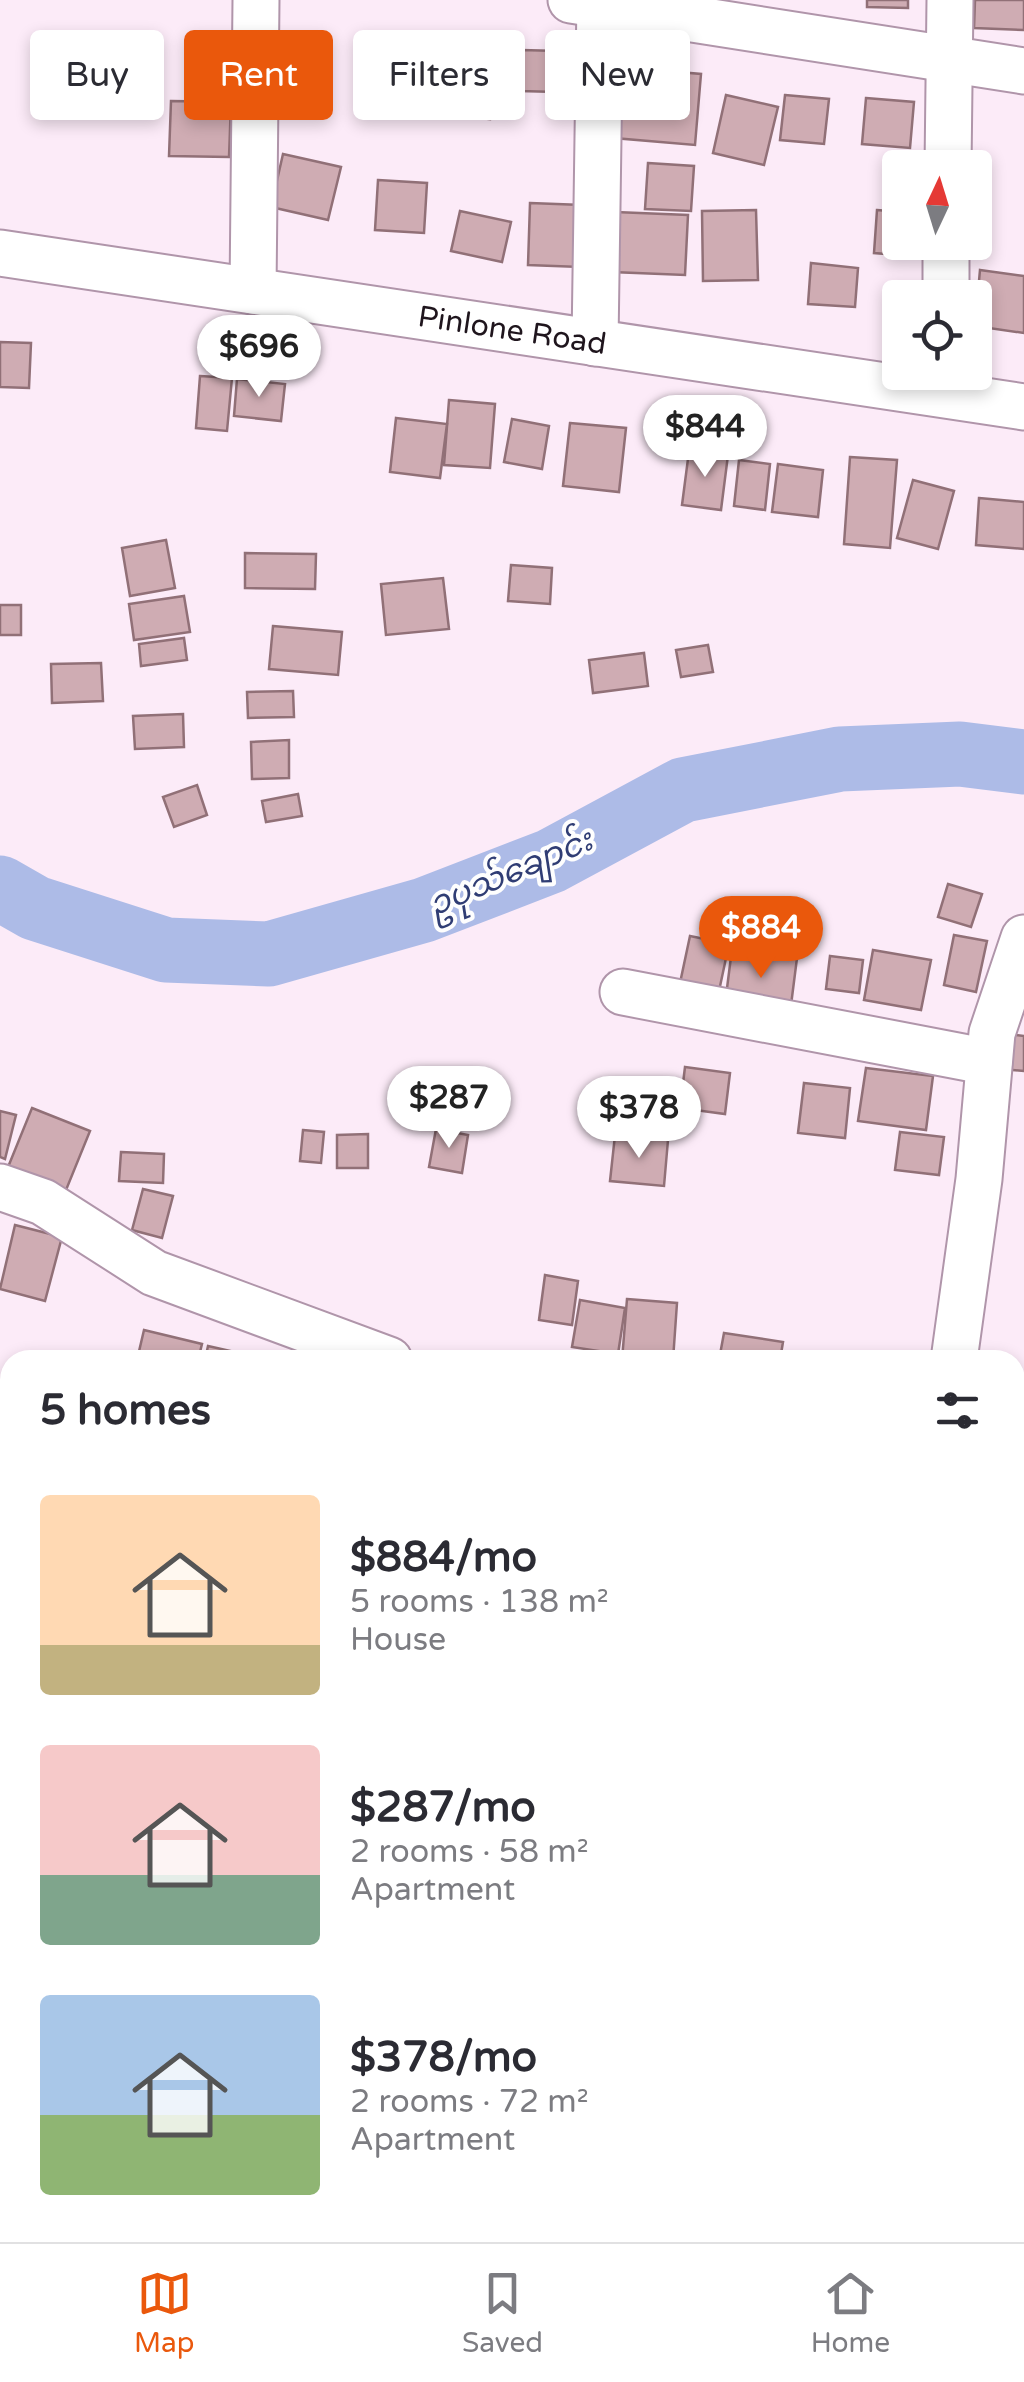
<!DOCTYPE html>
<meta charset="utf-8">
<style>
body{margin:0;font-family:"Varela Round","Noto Sans Myanmar",sans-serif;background:#f2f2f3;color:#2b2b33;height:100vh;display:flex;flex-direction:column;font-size:38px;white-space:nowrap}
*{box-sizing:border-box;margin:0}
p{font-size:32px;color:#7c7c81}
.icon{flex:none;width:55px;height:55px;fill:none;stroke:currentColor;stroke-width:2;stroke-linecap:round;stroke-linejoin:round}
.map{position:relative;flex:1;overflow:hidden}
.sheet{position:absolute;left:0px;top:1350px;width:1025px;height:892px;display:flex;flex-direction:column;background:#fff;border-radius:30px 30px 0 0;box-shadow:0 5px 15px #0003}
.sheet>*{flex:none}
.guide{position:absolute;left:30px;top:30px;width:965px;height:90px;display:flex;gap:20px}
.needle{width:65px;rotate:4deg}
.tools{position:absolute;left:882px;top:150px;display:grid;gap:20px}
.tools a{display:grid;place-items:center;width:110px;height:110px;border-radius:10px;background:#fff;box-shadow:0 5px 15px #0003;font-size:50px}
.price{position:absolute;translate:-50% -85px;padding:0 22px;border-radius:35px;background:#fff;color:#222;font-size:32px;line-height:65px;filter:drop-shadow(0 2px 5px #0008)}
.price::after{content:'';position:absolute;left:50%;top:60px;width:30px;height:22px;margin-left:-15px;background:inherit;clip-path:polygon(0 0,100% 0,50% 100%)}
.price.active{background:#ea580c;color:#fff}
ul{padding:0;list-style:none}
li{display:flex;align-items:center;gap:30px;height:250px;padding:0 40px}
li span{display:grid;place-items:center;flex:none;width:280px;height:200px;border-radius:10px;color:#555}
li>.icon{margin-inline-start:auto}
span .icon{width:120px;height:120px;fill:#fffc;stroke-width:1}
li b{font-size:42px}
h2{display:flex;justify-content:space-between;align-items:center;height:120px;padding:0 40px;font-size:42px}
.pill{padding:0 35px;border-radius:10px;background:#fff;box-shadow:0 5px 15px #0003;font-size:35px;line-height:90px}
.pill.active{background:#ea580c;color:#fff}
.tab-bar{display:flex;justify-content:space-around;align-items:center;height:140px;border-top:2px solid #e1e1e2;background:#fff;font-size:28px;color:#7c7c81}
.tab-bar a{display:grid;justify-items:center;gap:5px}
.tab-bar .active{color:#ea580c}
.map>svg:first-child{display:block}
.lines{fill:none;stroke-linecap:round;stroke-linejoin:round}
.river{stroke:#adbbe7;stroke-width:65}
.building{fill:#cfacb3;stroke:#917077;stroke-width:2.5}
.minor-casing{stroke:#b095aa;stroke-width:49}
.highway-casing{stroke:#b095aa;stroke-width:59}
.minor{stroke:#fff;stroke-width:45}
.highway{stroke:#fff;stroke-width:55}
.labels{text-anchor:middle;stroke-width:8;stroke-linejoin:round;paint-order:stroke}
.street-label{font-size:30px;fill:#1f151d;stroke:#fefefe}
.water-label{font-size:32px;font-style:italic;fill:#303d74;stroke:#fefefe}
</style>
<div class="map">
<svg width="1024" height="2242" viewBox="0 0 1024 2242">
<rect width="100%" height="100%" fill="#fcebf8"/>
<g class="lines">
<!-- river -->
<path class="river" d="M0,888L35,908L166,950L269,954L424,910L551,861L683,790L840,759L960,754L1024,762"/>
</g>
<!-- building -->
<g class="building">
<path d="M867,0H908V8L867,7Z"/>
<path d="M975,0H1024V30L974,28Z"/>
<path d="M389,34L431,40L423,100L381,94Z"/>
<path d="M442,36L498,43L490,119L434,113Z"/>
<path d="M521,50L559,51L557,92L520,91Z"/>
<path d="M620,67L701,74L695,145L614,138Z"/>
<path d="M726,95L778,107L764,165L713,153Z"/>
<path d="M785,95L829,99L824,144L780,140Z"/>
<path d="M866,98L914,102L910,148L862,144Z"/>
<path d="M171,101L231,102L229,157L169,156Z"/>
<path d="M283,154L341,167L328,220L271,207Z"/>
<path d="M648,163L694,166L691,211L645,209Z"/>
<path d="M378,180L427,183L424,233L375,230Z"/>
<path d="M530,203L582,205L580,267L528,265Z"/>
<path d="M756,210L758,280L703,281L702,211Z"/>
<path d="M877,210L900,212V242H924L923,257L874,253Z"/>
<path d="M460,211L511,222L502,262L451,251Z"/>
<path d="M615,212L688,215L685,275L612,272Z"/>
<path d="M811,263L858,268L855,307L808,304Z"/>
<path d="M980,270L1024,276V333L975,326Z"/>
<path d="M0,342L31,343L29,388L0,387Z"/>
<path d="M200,376L232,378L227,431L196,428Z"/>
<path d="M237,379L285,384L281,421L234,416Z"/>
<path d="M449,400L495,404L490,468L444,465Z"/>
<path d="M396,418L447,424L440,478L390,472Z"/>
<path d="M512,419L549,426L542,469L504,462Z"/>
<path d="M570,423L626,428L619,492L563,486Z"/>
<path d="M689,451L728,455L721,510L682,505Z"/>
<path d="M850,457L897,460L890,548L844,544Z"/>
<path d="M739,460L770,464L765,510L734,506Z"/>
<path d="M778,464L823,470L818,517L772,512Z"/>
<path d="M913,480L954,491L938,549L897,538Z"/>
<path d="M979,498L1024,502V549L976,545Z"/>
<path d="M166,540L175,588L130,596L122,548Z"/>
<path d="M245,553L316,554L315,589L245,588Z"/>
<path d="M511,565L552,568L550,604L508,601Z"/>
<path d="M443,578L449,629L386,635L381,584Z"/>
<path d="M184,596L190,632L134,640L129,604Z"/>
<rect x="0" y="605" width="21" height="30"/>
<path d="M273,626L342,632L338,675L269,669Z"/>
<path d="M184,638L187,660L141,666L139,644Z"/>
<path d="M708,645L713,672L681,677L676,650Z"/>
<path d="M644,653L648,686L593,693L589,660Z"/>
<path d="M101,663L103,701L52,703L51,664Z"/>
<path d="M293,691L294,717L248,718L247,692Z"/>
<path d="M183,714L184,747L135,749L133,716Z"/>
<path d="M289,740V778L252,779L251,742Z"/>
<path d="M197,785L207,815L174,827L163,797Z"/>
<path d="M298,794L302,816L266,822L262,801Z"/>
<path d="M948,884L982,894L971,927L938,917Z"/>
<path d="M954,935L987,941L976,992L944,985Z"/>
<path d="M690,936L729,944L719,991L680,983Z"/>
<path d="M732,949L797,958L790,1013L725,1004Z"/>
<path d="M873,950L931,960L921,1010L864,1000Z"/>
<path d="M830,956L863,960L859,993L826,989Z"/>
<path d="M1006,1034L1024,1036V1071L1002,1069Z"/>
<path d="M685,1067L730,1073L725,1114L680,1108Z"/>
<path d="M866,1068L933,1076L926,1130L858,1121Z"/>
<path d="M804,1083L850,1088L845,1138L798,1133Z"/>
<path d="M32,1108L90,1131L64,1195L6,1172Z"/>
<path d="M0,1111L16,1115L5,1159L0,1157Z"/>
<path d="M436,1129L468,1135L462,1173L429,1167Z"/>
<path d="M303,1130L324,1132L321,1163L300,1161Z"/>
<path d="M900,1132L944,1137L939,1175L895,1170Z"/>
<path d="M368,1134V1168H337V1135Z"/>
<path d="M615,1135L668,1140L664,1186L610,1181Z"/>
<path d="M121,1152L164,1154L163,1183L119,1181Z"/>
<path d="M143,1189L173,1196L162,1238L132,1230Z"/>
<path d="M15,1225L62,1237L45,1301L0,1289Z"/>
<path d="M545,1275L578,1281L572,1325L539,1320Z"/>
<path d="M627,1299L677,1303L673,1360H622Z"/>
<path d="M580,1300L625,1308L618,1354L572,1347Z"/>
<path d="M144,1330L202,1344L198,1360H137Z"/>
<path d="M724,1333L783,1342L780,1360H719Z"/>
<path d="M208,1346L257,1357L256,1360H205Z"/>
<path d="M1015,1374L1024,1376V1587L1015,1585Z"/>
<path d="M4,1807L10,1809V1864L0,1860Z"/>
<path d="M0,1994L10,1998L5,2027L0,2026Z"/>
<path d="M211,2232H249L246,2242H208Z"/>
<path d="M365,2232H440L437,2242H362Z"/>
</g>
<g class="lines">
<!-- minor casing -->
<g class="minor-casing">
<g id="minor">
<path d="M571,0L1024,71"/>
<path d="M948,168L950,0"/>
<path id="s1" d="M0,253L1024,407"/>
<path d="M253,291L256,0"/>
<path d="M946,298V242"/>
<path d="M595,343L600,0"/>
<path d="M623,992L989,1062"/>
<path d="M0,1187L43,1202L154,1273L389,1360"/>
<path d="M954,1360L979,1179L992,1033L1024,938"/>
<path d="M0,1701L10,1672"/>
<path d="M1015,1823L1024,1802"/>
<path d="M0,2229L36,2242"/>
<path d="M484,2242L487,2232"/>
<path d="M994,2242L997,2232"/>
</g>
</g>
<!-- highway casing -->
<g class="highway-casing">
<g id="highway">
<path d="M0,1601L10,1604"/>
<path d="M1015,1934L1024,1937"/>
</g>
</g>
<!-- minor -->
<use href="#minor" class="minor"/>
<!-- highway -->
<use href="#highway" class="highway"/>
</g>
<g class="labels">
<!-- street labels -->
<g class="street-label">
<text dy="10" stroke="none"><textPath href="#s1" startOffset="518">Pinlone Road</textPath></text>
</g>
<!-- water labels -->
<g class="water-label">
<text transform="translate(510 872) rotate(-23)" y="11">ဥပုသ်ချောင်း</text>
</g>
</g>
</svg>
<div class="tools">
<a><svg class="needle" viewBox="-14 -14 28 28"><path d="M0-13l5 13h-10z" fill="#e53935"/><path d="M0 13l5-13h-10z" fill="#7c7c81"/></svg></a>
<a><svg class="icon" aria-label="locate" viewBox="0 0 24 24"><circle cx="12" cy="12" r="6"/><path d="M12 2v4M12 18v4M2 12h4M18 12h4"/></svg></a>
</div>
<b class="price" style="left:259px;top:400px">$696</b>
<b class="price" style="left:705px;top:480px">$844</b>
<b class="price active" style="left:761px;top:981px">$884</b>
<b class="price" style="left:449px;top:1151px">$287</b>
<b class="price" style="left:639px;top:1161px">$378</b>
<div class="guide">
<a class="pill">Buy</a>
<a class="pill active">Rent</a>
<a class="pill">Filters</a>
<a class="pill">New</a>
</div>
<section class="sheet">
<h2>5 homes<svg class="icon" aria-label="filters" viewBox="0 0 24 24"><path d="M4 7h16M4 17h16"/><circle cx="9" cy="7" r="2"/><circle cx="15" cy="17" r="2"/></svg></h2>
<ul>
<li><span style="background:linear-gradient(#ffd9b3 75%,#c2b280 0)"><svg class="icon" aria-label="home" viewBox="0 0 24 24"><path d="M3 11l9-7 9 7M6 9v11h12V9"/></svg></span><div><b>$884/mo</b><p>5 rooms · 138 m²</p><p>House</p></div></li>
<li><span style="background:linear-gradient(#f6c9c9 65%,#7fa58c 0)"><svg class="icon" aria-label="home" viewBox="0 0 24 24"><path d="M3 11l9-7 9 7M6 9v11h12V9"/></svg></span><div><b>$287/mo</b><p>2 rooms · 58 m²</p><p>Apartment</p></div></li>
<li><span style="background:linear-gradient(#a9c7e8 60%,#8fb573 0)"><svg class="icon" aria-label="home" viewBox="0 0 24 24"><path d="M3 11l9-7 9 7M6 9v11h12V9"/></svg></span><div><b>$378/mo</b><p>2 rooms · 72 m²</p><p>Apartment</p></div></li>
</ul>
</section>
</div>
<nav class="tab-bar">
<a class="active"><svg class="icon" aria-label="map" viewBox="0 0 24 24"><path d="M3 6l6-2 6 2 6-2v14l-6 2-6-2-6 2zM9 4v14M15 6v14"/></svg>Map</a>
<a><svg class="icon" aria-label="saved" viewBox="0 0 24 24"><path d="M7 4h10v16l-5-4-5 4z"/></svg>Saved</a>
<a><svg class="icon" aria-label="home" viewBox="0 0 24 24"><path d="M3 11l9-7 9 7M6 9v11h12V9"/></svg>Home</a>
</nav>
